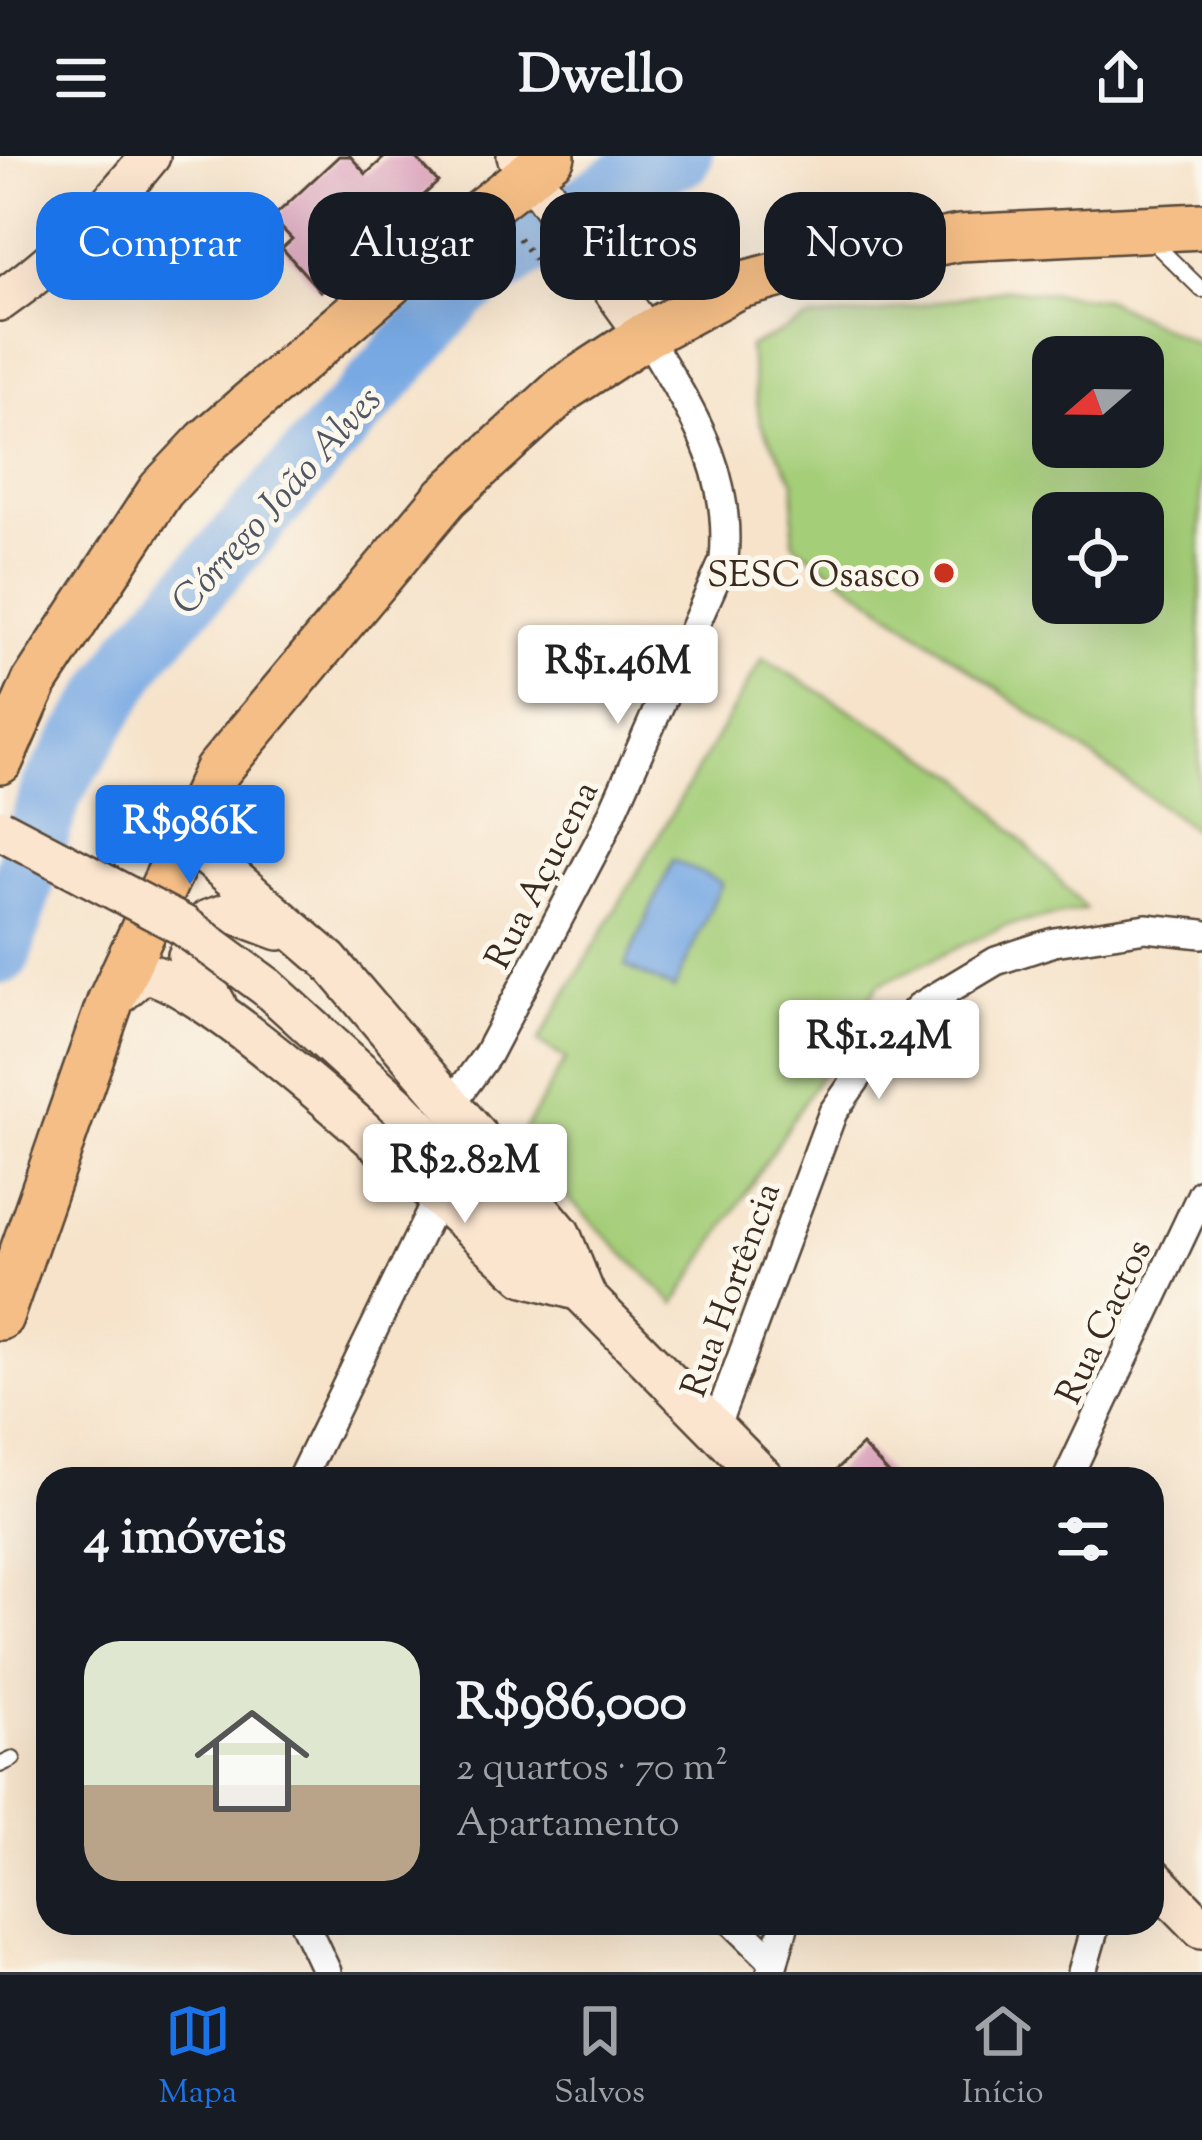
<!DOCTYPE html>
<html lang="pt">
<meta charset="utf-8">
<style>
body{margin:0;font-family:"Sorts Mill Goudy",serif;background:#20242c;color:#f1f3f6;height:100vh;display:flex;flex-direction:column;font-size:45px;white-space:nowrap}
*{box-sizing:border-box;margin:0}
p{font-size:39px;color:#9ea1a6}
.icon{flex:none;width:66px;height:66px;fill:none;stroke:currentColor;stroke-width:2;stroke-linecap:round;stroke-linejoin:round}
.map{position:relative;flex:1;overflow:hidden}
.drawer{position:absolute;left:36px;top:1311px;width:1128px;height:468px;display:flex;flex-direction:column;background:#171b24;border-radius:36px;box-shadow:0 12px 48px #0002}
.drawer>*{flex:none}
.hud{position:absolute;left:36px;top:36px;width:1131px;height:108px;display:flex;gap:24px}
.needle{width:78px;rotate:250deg}
.buttons{position:absolute;left:1032px;top:180px;display:grid;gap:24px}
.buttons a{display:grid;place-items:center;width:132px;height:132px;border-radius:24px;background:#171b24;box-shadow:0 12px 48px #0002;font-size:60px}
.price{position:absolute;translate:-50% -102px;padding:0 27px;border-radius:12px;background:#fff;color:#222;font-size:39px;line-height:78px;filter:drop-shadow(0 3px 6px #0008)}
.price::after{content:'';position:absolute;left:50%;top:72px;width:36px;height:27px;margin-left:-18px;background:inherit;clip-path:polygon(0 0,100% 0,50% 100%)}
.price.selected{background:#1a73e8;color:#fff}
ul{padding:0;list-style:none}
li{display:flex;align-items:center;gap:36px;height:300px;padding:0 48px}
li span{display:grid;place-items:center;flex:none;width:336px;height:240px;border-radius:36px;color:#555}
li>.icon{margin-inline-start:auto}
span .icon{width:144px;height:144px;fill:#fffc;stroke-width:1}
li b{font-size:51px}
h2{display:flex;justify-content:space-between;align-items:center;height:144px;padding:0 48px;font-size:51px}
.pill{padding:0 42px;border-radius:36px;background:#171b24;box-shadow:0 12px 48px #0002;font-size:42px;line-height:108px}
.pill.selected{background:#1a73e8;color:#fff}
header{display:flex;justify-content:space-between;align-items:center;height:156px;padding:0 48px;background:#171b24;font-size:54px;font-weight:800}
.menu{display:flex;justify-content:space-around;align-items:center;height:168px;border-top:3px solid #363941;background:#171b24;font-size:33px;color:#9ea1a6}
.menu a{display:grid;justify-items:center;gap:6px}
.menu .selected{color:#1a73e8}
.map>svg:first-child{display:block}
.green{fill:#a5ce79;stroke:#707c4c;stroke-width:3;fill-rule:evenodd}
.water{fill:#78a9e3;stroke:#5a6a80;stroke-width:3}
.lines{fill:none;stroke-linecap:round;stroke-linejoin:round}
.river{stroke:#78a9e3;stroke-width:63}
.building{fill:#db9cb9}
.lane-casing{stroke:#574638;stroke-width:18}
.street-casing{stroke:#574638;stroke-width:32}
.secondary-casing{stroke:#574638;stroke-width:44}
.primary-casing{stroke:#574638;stroke-width:50}
.path{stroke:#574638;stroke-width:6;stroke-dasharray:3 9;stroke-linecap:butt}
.lane{stroke:#fff;stroke-width:14}
.street{stroke:#fff;stroke-width:27}
.secondary{stroke:#fbe5cf;stroke-width:39}
.primary{stroke:#f5be86;stroke-width:45}
.secondary-bridge-casing{stroke:#574638;stroke-width:44;stroke-linecap:butt}
.secondary-bridge{stroke:#fbe5cf;stroke-width:39}
.poi-dot{fill:#c8321e;stroke:#fbf7ec;stroke-width:4.5}
.labels{text-anchor:middle;stroke-width:10;stroke-linejoin:round;paint-order:stroke}
.poi-label{font-size:36px;fill:#3b2a1e;stroke:#fbf7ec;text-anchor:end}
.street-label{font-size:36px;fill:#3b2a1e;stroke:#fbf7ec}
.water-label{font-size:39px;font-style:italic;fill:#505663;stroke:#fbf7ec}
</style>
<header><svg class="icon" aria-label="menu" viewBox="0 0 24 24"><path d="M4 6h16M4 12h16M4 18h16"/></svg>Dwello<svg class="icon" aria-label="share" viewBox="0 0 24 24"><path d="M12 15V3M7 8l5-5 5 5M5 13v7h14v-7"/></svg></header>
<div class="map">
<svg width="1202" height="1816" viewBox="0 0 1202 1816">
<rect width="100%" height="100%" fill="#fbf7ec"/>
<filter id="ink" filterUnits="userSpaceOnUse"><feTurbulence type="fractalNoise" baseFrequency=".00833" numOctaves="2"/><feDisplacementMap in="SourceGraphic" scale="24" xChannelSelector="R" yChannelSelector="G"/><feConvolveMatrix kernelMatrix="1 2 1 2 8 2 1 2 1" color-interpolation-filters="sRGB"/></filter>
<filter id="wash" filterUnits="userSpaceOnUse"><feTurbulence type="fractalNoise" baseFrequency=".004" numOctaves="4" result="noise"/><feDisplacementMap in="SourceGraphic" scale="48" xChannelSelector="R" yChannelSelector="G"/><feGaussianBlur stdDeviation="2.7" result="paint"/><feColorMatrix in="noise" values="0 0 0 0 0 0 0 0 0 0 0 0 0 0 0 0 0 1.4 0 .05"/><feComposite in="paint" operator="in"/></filter>
<g filter="url(#wash)">
<rect width="100%" height="100%" fill="#f6e3ca"/>
<!-- green -->
<g class="green">
<path d="M1007,133L1105,143L1202,191L1199,677L793,387L794,325L760,266L749,191L809,163L878,157ZM1053,201H1143V291H1053ZM1053,357H1143V447H1053Z"/>
<path d="M763,502L962,621L1086,753L1004,770L878,829L675,1148L515,990L566,903L538,886Z"/>
</g>
<!-- water -->
<path class="water" d="M673,704L722,727L674,833L625,810Z"/>
<g class="lines">
<!-- river -->
<path class="river" d="M0,797L52,634L139,496L461,134L639,15L681,0"/>
</g>
<g id="blocks">
<!-- building -->
<g class="building">
<path d="M339,0H350L366,18L386,0H414L438,26L320,135L282,92L292,83L272,62Z"/>
<path d="M862,1289L894,1323L830,1320Z"/>
</g>
</g>
</g>
<g filter="url(#ink)">
<use href="#blocks" fill-opacity="0" stroke="#574638" stroke-width="3"/>
<g class="lines">
<!-- lane casing -->
<g class="lane-casing">
<g id="lane">
<path d="M1151,84L1202,134"/>
<path d="M0,1609L13,1603"/>
</g>
</g>
<!-- street casing -->
<g class="street-casing">
<g id="street">
<path d="M449,951L487,899L601,682L724,404C732,312 691,256 646,179"/>
<path d="M715,1272L833,956L874,898L919,851L996,805L1054,786L1146,772L1202,778"/>
<path d="M301,1323L437,1043"/>
<path d="M1067,1323L1202,1037"/>
<path d="M304,1767L327,1816"/>
<path d="M734,1767L774,1806"/>
<path d="M771,1816L785,1767"/>
<path d="M1082,1816L1096,1767"/>
</g>
</g>
<!-- secondary casing -->
<g class="secondary-casing">
<g id="secondary">
<path d="M517,0L646,179"/>
<path d="M0,145C59,104 105,56 150,0"/>
<path d="M183,679L329,805L560,1077L584,1136"/>
<path d="M110,846L143,817C209,822 461,1064 525,1120L584,1136"/>
<path d="M216,848L188,800L208,764L231,756L279,774"/>
<path d="M399,951L765,1323"/>
<path d="M1152,1721L1202,1772"/>
</g>
</g>
<!-- primary casing -->
<g class="primary-casing">
<g id="primary">
<path d="M0,605L35,526L161,334L206,286L396,122L552,0"/>
<path d="M0,1161L110,846L217,615L446,341L565,232L646,179L737,130L788,116L959,82L1202,70"/>
</g>
</g>
<!-- path -->
<path class="path" d="M519,82L565,147"/>
<!-- lane -->
<use href="#lane" class="lane"/>
<!-- street -->
<use href="#street" class="street"/>
<!-- secondary -->
<use href="#secondary" class="secondary"/>
<!-- primary -->
<use href="#primary" class="primary"/>
<!-- secondary-bridge casing -->
<g class="secondary-bridge-casing">
<path id="secondary-bridge" d="M0,673L184,770L267,831L399,951"/>
</g>
<!-- secondary-bridge -->
<use href="#secondary-bridge" class="secondary-bridge"/>
</g>
</g>
<!-- markers -->
<circle class="poi-dot" cx="944" cy="417" r="12"/>
<g class="labels">
<!-- poi labels -->
<g class="poi-label">
<text x="920" y="430">SESC Osasco</text>
</g>
<!-- street labels -->
<g class="street-label">
<text transform="translate(540 718) rotate(-63)" y="13">Rua Açucena</text>
<text transform="translate(729 1133) rotate(-70)" y="13">Rua Hortência</text>
<text transform="translate(1102 1165) rotate(-65)" y="13">Rua Cactos</text>
</g>
<!-- water labels -->
<g class="water-label">
<text transform="translate(275 343) rotate(-48)" y="14">Córrego João Alves</text>
</g>
</g>
</svg>
<div class="buttons">
<a><svg class="needle" viewBox="-14 -14 28 28"><path d="M0-13l5 13h-10z" fill="#e53935"/><path d="M0 13l5-13h-10z" fill="#9ea1a6"/></svg></a>
<a><svg class="icon" aria-label="locate" viewBox="0 0 24 24"><circle cx="12" cy="12" r="6"/><path d="M12 2v4M12 18v4M2 12h4M18 12h4"/></svg></a>
</div>
<b class="price" style="left:618px;top:571px">R$1.46M</b>
<b class="price selected" style="left:190px;top:731px">R$986K</b>
<b class="price" style="left:879px;top:946px">R$1.24M</b>
<b class="price" style="left:465px;top:1070px">R$2.82M</b>
<div class="hud">
<a class="pill selected">Comprar</a>
<a class="pill">Alugar</a>
<a class="pill">Filtros</a>
<a class="pill">Novo</a>
</div>
<section class="drawer">
<h2>4 imóveis<svg class="icon" aria-label="filters" viewBox="0 0 24 24"><path d="M4 7h16M4 17h16"/><circle cx="9" cy="7" r="2"/><circle cx="15" cy="17" r="2"/></svg></h2>
<ul>
<li><span style="background:linear-gradient(#dfe7d0 60%,#b9a48a 0)"><svg class="icon" aria-label="home" viewBox="0 0 24 24"><path d="M3 11l9-7 9 7M6 9v11h12V9"/></svg></span><div><b>R$986,000</b><p>2 quartos · 70 m²</p><p>Apartamento</p></div></li>
</ul>
</section>
</div>
<nav class="menu">
<a class="selected"><svg class="icon" aria-label="map" viewBox="0 0 24 24"><path d="M3 6l6-2 6 2 6-2v14l-6 2-6-2-6 2zM9 4v14M15 6v14"/></svg>Mapa</a>
<a><svg class="icon" aria-label="saved" viewBox="0 0 24 24"><path d="M7 4h10v16l-5-4-5 4z"/></svg>Salvos</a>
<a><svg class="icon" aria-label="home" viewBox="0 0 24 24"><path d="M3 11l9-7 9 7M6 9v11h12V9"/></svg>Início</a>
</nav>
